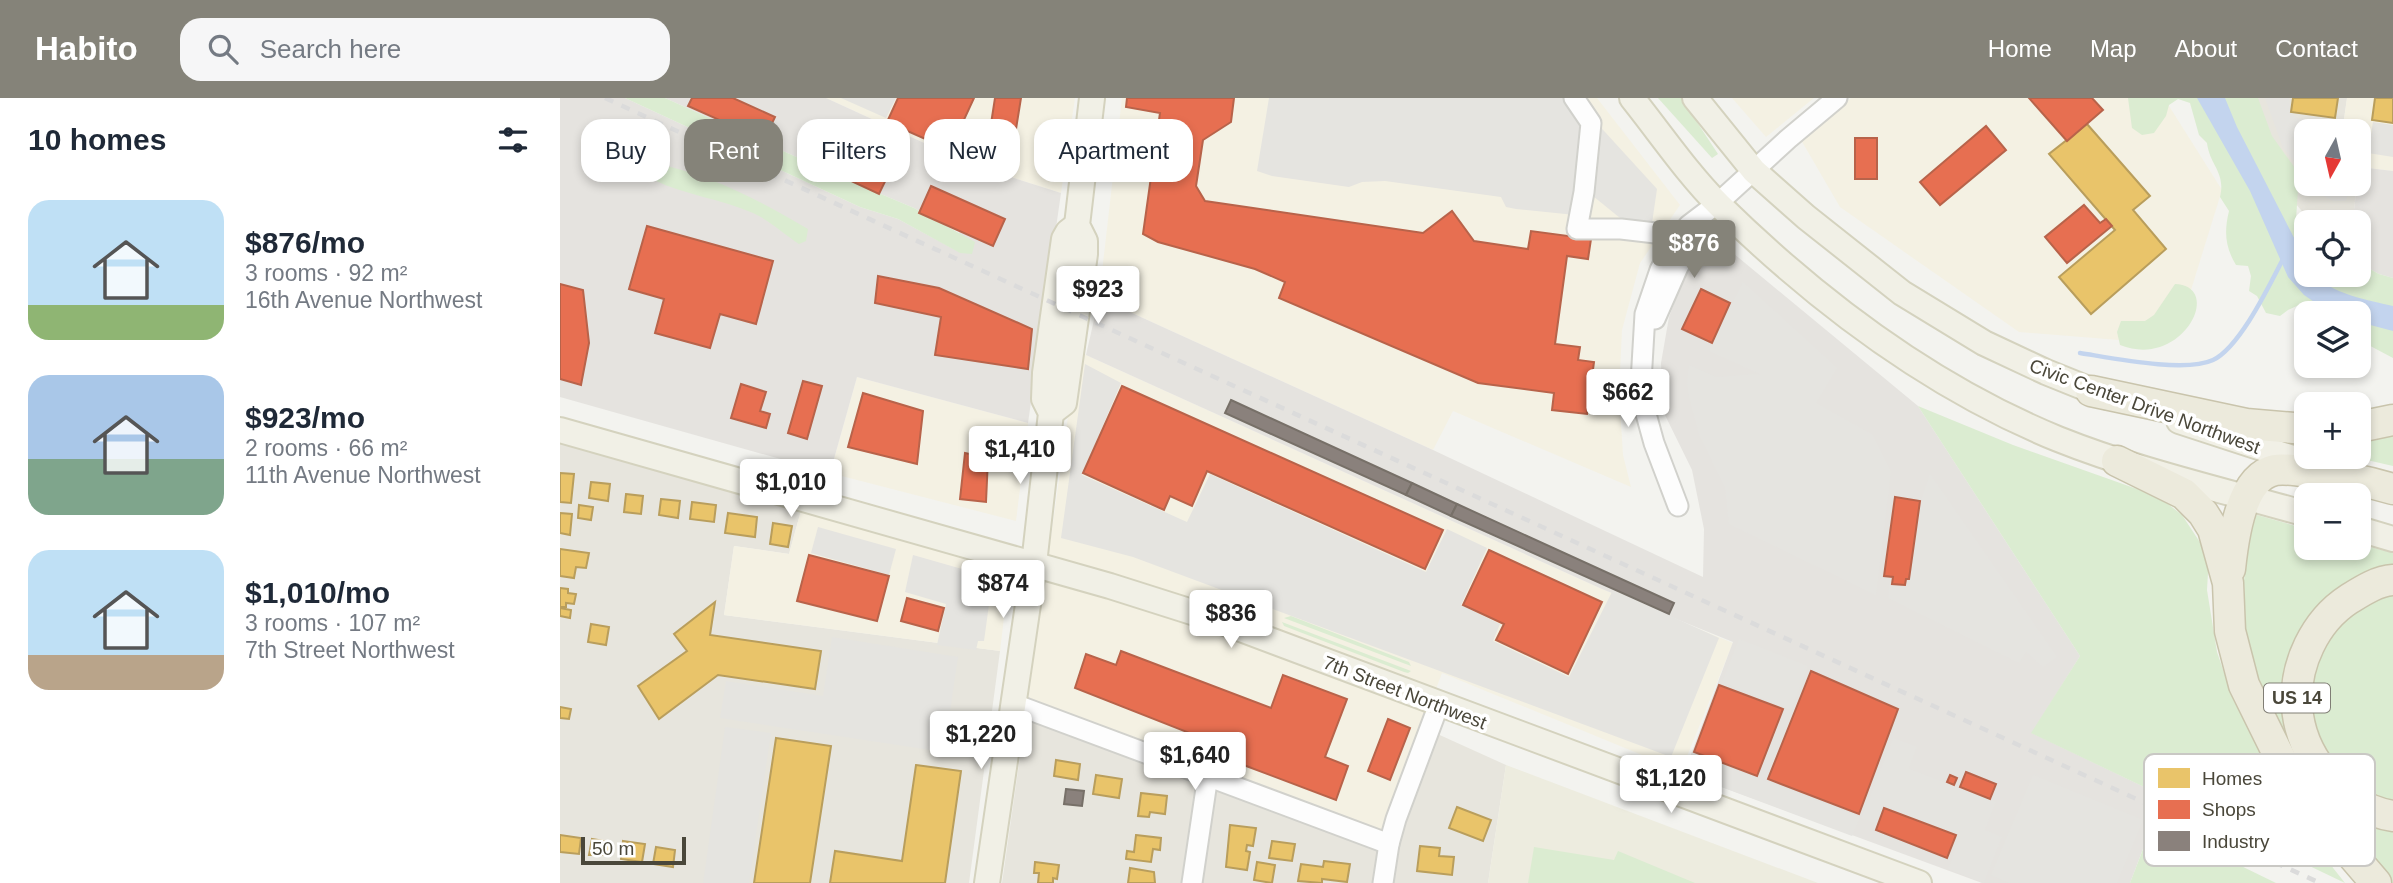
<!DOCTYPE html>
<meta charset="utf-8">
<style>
body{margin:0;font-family:Arial,sans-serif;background:#f6f6f7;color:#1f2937;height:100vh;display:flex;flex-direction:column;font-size:26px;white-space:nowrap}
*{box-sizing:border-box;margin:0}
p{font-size:23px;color:#747a83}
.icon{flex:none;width:38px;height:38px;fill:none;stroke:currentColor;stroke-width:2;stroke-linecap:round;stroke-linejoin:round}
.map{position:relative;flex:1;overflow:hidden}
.details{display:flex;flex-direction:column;background:#fff;width:560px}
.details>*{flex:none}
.guide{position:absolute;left:21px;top:21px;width:665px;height:63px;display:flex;gap:14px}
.needle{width:46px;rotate:188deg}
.fabs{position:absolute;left:1734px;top:21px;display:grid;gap:14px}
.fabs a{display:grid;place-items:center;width:77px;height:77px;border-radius:14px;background:#fff;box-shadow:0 4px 10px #0003;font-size:35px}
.scale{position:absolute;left:21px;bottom:18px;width:105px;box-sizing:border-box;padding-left:7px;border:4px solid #4a473a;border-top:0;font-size:19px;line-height:24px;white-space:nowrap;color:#4a473a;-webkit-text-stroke:5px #fff;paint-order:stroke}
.price{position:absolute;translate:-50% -60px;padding:0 16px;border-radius:7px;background:#fff;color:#222;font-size:23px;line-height:46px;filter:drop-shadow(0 2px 4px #0008)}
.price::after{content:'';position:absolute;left:50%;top:42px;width:21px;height:16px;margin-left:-10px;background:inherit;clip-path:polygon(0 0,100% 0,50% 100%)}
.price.active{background:#858379;color:#fff}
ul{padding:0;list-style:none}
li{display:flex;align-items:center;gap:21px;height:175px;padding:0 28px}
li span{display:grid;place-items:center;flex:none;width:196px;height:140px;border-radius:21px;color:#555}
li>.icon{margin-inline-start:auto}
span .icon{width:84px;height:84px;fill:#fffc;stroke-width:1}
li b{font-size:30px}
h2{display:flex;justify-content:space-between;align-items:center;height:84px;padding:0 28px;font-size:30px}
.tag{padding:0 24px;border-radius:21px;background:#fff;box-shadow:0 4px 10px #0003;font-size:24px;line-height:63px}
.tag.active{background:#858379;color:#fff}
header{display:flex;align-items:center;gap:42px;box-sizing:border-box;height:98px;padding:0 35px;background:#858379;color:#fff}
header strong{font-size:33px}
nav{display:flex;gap:38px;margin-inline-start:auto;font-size:24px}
.search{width:490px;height:63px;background:#f6f6f7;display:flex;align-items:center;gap:18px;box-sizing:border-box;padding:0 24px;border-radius:21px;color:#747a83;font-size:26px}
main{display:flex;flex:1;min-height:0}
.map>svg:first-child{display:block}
.residential{fill:#e7e5dd}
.commercial{fill:#f4f1e3}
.industrial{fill:#e5e3df}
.education{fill:#edecdf}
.green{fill:#dbecd1}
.parking{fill:#e5e4e0}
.water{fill:#c3d4ee}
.homes{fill:#e9c46a;stroke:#b99e5c;stroke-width:2}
.shops{fill:#e76f51;stroke:#b8634a;stroke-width:2}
.industry{fill:#8a817c;stroke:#777068;stroke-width:2}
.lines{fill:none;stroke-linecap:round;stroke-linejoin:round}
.stream{stroke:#c3d4ee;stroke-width:4.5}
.minor-casing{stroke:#d1d1cc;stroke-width:23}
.major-casing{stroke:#d4d2be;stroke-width:28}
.highway-casing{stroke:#c9c4ac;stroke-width:33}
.minor{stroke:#fdfdfd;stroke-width:19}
.major{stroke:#f1f0e6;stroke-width:24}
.highway{stroke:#eceadc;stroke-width:30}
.rail{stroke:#dbdbdb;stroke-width:4.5;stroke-dasharray:9 9;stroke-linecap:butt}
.labels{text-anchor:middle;stroke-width:7;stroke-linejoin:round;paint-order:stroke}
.shield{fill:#fff;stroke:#807e75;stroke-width:2}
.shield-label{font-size:18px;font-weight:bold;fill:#4a473a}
.street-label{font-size:19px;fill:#4a473a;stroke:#fff}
.key{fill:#fff;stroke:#c9c8c4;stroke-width:2}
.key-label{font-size:19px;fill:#4a473a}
</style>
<header>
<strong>Habito</strong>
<div class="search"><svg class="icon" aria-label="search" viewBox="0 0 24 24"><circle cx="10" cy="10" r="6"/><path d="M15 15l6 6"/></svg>Search here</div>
<nav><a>Home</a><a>Map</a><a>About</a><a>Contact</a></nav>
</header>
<main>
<section class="details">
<h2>10 homes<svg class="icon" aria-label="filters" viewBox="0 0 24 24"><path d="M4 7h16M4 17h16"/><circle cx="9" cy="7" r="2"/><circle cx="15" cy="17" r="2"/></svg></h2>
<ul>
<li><span style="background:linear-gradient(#bfe0f5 75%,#8fb573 0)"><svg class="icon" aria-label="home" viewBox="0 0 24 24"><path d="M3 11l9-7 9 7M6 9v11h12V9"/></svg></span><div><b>$876/mo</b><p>3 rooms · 92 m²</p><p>16th Avenue Northwest</p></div></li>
<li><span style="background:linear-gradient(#a9c7e8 60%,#7fa58c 0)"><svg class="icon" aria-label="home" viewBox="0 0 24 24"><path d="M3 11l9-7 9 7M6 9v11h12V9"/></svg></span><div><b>$923/mo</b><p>2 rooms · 66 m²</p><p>11th Avenue Northwest</p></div></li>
<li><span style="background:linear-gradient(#bfe0f5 75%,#b9a48a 0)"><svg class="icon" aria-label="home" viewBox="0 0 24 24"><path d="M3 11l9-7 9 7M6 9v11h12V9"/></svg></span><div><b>$1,010/mo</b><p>3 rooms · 107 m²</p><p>7th Street Northwest</p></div></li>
</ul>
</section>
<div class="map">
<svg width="1833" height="785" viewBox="0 0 1833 785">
<rect width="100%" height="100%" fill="#f3f3ef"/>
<!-- residential -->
<g class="residential">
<path d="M1674,0H1787L1783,28L1787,33H1746V86H1797L1794,112L1779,122L1745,117L1718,84Z"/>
<path d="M0,343L242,409L229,456L174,448L164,517L440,553L409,785H0Z"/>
<path d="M468,603L821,733L862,629L946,667L928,785H442Z"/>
</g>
<!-- commercial -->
<g class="commercial">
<path d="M266,0H515L501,95L410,66Z"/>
<path d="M562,0H1037L1120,107L1080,165L1062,232L1059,294L1063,357L1071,389L893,313L873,352L539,200Z"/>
<path d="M1172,0H1254L1206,39Z"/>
<path d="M1291,0H1604L1662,92L1631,192L1559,242L1459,234L1280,109L1241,42Z"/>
<path d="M1787,0H1833V73L1799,69V33H1787L1783,29Z"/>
<path d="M518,247L526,257L1042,491L1173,545L1121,673L882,575L822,733L468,603Z"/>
<path d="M297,279L468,325L456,423L270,375Z"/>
<path d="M242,409L450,468L440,553L164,517L174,448L229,456Z"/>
</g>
<!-- industrial -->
<g class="industrial">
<path d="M0,0H65L300,109L338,121L401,155L399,134L354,110L283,80L105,0H266L410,66L501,95L468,325L297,279L270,375L0,299Z"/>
<path d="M1799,69L1833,73V180L1819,176L1799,165V124H1778L1794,112L1797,86H1799Z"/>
<path d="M1150,136L1358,308L1520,558L1472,635L1603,698L1570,785H1422L1124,675L1173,544L1042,491L526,257L539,200L873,352L1143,479L1144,431L1132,372L1103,313L1101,265L1109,219L1125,176Z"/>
</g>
<!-- education -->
<path class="education" d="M946,667L1258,785H928Z"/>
<!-- green -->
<g class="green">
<path d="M65,0H105L283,80L354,110L415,144L412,156L400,155L338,121L300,109Z"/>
<path d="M1098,0H1121L1158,56L1152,60Z"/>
<path d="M1568,0H1698L1712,38L1737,73L1740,83L1738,91L1736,122L1743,137L1746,138V177H1799V165L1819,176L1833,180V260L1799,242V215H1747L1739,207L1728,212L1720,218L1706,215L1697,198L1689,193L1691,178L1688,168L1676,167C1665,149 1664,133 1669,113L1660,99C1666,74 1650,68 1647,45L1639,37L1630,5L1618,1L1609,7L1606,18L1594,35L1582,37L1572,30Z"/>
<path d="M97,66C150,76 202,104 248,131L246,143L239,146C224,136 209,122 193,115C161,101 125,97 94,82L89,72Z"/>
<path d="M1615,186C1665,188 1622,272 1560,247L1557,234L1561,223H1585L1594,217Z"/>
<path d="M1746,220V249L1736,243L1738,232Z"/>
<path d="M1358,308L1453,347L1577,391L1608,406L1622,417L1649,458L1647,492L1657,554L1673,601L1736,723L1785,785L1471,635L1520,558Z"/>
<path d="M1833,331V368L1794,359H1799V336Z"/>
<path d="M1697,417L1746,431V450H1799V446L1833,455V473L1734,553L1766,698L1786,716L1799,722L1833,731V785H1830L1745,684L1701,596L1686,534L1684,482L1691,428L1693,420Z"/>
<path d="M1833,494V705C1775,690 1742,637 1752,578C1753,569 1758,561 1761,553C1769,534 1780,518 1797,507C1807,501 1822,498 1833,494Z"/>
<path d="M731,518L849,564L851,568L724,520Z"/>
<path d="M722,524L851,573L848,575L844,574L724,528Z"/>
<path d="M1593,725L1716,785H1570Z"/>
<path d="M974,749L1054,762L1058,753L1135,785H968Z"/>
</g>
<!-- parking -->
<g class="parking">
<path d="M281,0H336L326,20Z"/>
<path d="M709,0H1003L1015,10L1025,28L1015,117L956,111L946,109L941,99L825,83L802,84L789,89L712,78L697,73Z"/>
<path d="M1705,0H1729L1732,16L1737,20L1779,26L1783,33H1746V79L1723,50Z"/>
<path d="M1034,22L1097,91L1092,125L1065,124L1033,98Z"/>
<path d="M1813,24L1833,27V59L1808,55Z"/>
<path d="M1752,86H1790L1786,103H1773L1760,96Z"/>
<path d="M1183,184L1277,270L1256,305L1313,337L1331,373L1316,497L1169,426L1165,390L1139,336L1129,299L1127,284L1129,267L1156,279L1200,276L1149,253Z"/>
<path d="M525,266L561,285L522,377L627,424L650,376L866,474L887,431L927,450L901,507L940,526L933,543L1009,579L1053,492L1159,540L1111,659L573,459L501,440Z"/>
<path d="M1370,376L1497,559L1483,569L1466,554L1459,565L1328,500L1329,486L1349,489L1362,399Z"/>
<path d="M258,429L336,451L329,477L251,455Z"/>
<path d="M353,457L423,477L419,490L431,492L424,543H418L416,552L377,547L386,506L345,494Z"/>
<path d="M272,539L398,559L384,654L160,620L166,583L263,598Z"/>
<path d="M1179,541L1248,568L1231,612L1162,584Z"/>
<path d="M165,629L211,635L189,785H143Z"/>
<path d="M1333,640L1357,649L1349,671L1436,704L1425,732L1442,739L1424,785L1388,771L1400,738L1324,708L1317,726L1301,720Z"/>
<path d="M1132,655L1300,719L1292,738L1124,675Z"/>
<path d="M1473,677L1583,722L1557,785H1449L1431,777Z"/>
</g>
<!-- water -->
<path class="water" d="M1637,0H1665L1677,29L1746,163V177H1756C1769,195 1811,203 1833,208V233L1799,224V215L1769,214L1744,197L1728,179L1690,93Z"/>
<!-- homes -->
<g class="homes">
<path d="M1733,0H1778L1775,20L1731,14Z"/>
<path d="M1815,0H1833V25L1812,22Z"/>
<path d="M1527,26L1590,98L1573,112L1606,151L1531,216L1499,179L1555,132L1489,56Z"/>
<path d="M0,375L14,376L11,405L0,404Z"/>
<path d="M31,384L50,386L48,403L29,400Z"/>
<path d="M66,396L83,398L81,416L64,414Z"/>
<path d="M101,401L120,403L118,420L99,417Z"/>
<path d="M132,404L156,407L154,424L130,421Z"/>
<path d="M19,407L33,409L31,422L18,420Z"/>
<path d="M0,415L12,416L10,437L0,435Z"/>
<path d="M168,415L197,419L195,439L165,435Z"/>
<path d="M213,425L232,428L228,449L210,446Z"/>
<path d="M0,451L29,455L26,470L16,469L14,480L0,478Z"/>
<path d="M0,490L8,491V495L16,496L14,506L6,505V509H0Z"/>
<path d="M155,504L150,537L261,553L255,591L158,577L99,621L78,588L127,553L114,536Z"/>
<path d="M0,510L11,512L10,520L0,518Z"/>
<path d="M31,526L49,529L46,547L28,544Z"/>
<path d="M0,609L11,611L9,621L0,620Z"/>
<path d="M216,640L271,648L250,785H194Z"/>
<path d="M496,662L520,666L518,682L494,678Z"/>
<path d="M356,667L401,673L385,785H270L275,753L342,763Z"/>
<path d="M536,677L562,681L559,700L533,696Z"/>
<path d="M581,695L607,698L605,716L590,714L589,719L578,718Z"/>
<path d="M897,709L931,722L923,743L889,730Z"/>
<path d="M670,727L696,730L693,748L687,747L686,753L690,754L687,772L666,769Z"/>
<path d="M0,737L21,740L19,756L0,754Z"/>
<path d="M576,737L601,740L600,752L593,751L591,764L566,761L567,753L574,754Z"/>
<path d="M32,741L51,744L50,757H29Z"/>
<path d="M63,743L85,746L82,764L61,761Z"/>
<path d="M712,743L735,746L732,763L709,760Z"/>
<path d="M860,748L880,750L879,758L894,759L892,777L857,773Z"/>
<path d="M96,749L115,752L113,769L93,766Z"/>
<path d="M764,763L790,766L787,784L762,781V785L738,783L741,766L763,769Z"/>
<path d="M475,764L499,767L497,781L493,780V785H478L479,775H474Z"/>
<path d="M697,764L715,767L712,785L694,782Z"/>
<path d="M570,770L594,774L595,785H568Z"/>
</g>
<!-- shops -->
<g class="shops">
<path d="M132,0H173L215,19L204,42L128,8Z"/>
<path d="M338,0H414L390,52L327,24Z"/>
<path d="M435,0H461L451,62L426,58Z"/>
<path d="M567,0H674L671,24L643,42L636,88L645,103L863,135L892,113L914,143L968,151L971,133L1031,141L1028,161L1007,158L995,246L1020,249L1018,262L1034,264L1027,316L992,312L994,295L918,285L719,200L725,184L695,171L598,144L583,136L600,15L566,9Z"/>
<path d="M1469,0H1532L1543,12L1507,43Z"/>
<path d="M1426,28L1446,52L1380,107L1360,84Z"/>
<path d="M256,34L332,69L319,96L244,61Z"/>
<rect x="1295" y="40" width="22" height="41"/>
<path d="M371,88L445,121L433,148L359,115Z"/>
<path d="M1524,107L1540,125L1546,121L1552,128L1507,165L1485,139Z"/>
<path d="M87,128L213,163L196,226L160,216L150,250L95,235L104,201L69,191Z"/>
<path d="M318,178L379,190L472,231L468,271L375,257L381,219L315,205Z"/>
<path d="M0,186L23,192L29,245L21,287L0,281Z"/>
<path d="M1141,191L1170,205L1152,245L1122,231Z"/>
<path d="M243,283L262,288L247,341L228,335Z"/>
<path d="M181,286L206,294L200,313L210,316L206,330L171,320Z"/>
<path d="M562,288L883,432L865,471L647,373L632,408L610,398L604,412L523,375Z"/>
<path d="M303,295L363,313L357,366L288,349Z"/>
<path d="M405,355L428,360L426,404L400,401Z"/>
<path d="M1335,399L1360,403L1349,481H1346L1345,487L1332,486L1333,479L1324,478Z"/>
<path d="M929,452L1042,504L1008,576L936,542L944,526L903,507Z"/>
<path d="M249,457L329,478L317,523L237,503Z"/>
<path d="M347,500L384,510L378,533L341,523Z"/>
<path d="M561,553L711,610L723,577L787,601L765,659L788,668L776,702L681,666L683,656L515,590L526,556L556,567Z"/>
<path d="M1251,573L1338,611L1299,716L1208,681Z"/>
<path d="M1159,587L1223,611L1197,678L1134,654Z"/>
<path d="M828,621L850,630L830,682L808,673Z"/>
<path d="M1406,674L1436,686L1430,701L1400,689Z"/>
<path d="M1390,677L1397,680L1394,687L1387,684Z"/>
<path d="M1324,710L1396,737L1387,760L1316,732Z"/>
</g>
<!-- industry -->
<g class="industry">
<path d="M671,302L852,385L846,397L665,315Z"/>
<path d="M852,385L897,406L891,418L846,397Z"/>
<path d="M897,406L1114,505L1109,516L891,418Z"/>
<path d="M506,691L524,693L522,708L504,706Z"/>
</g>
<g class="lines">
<!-- stream -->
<path class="stream" d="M1520,255C1552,260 1625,275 1653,262C1680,249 1709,188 1723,161"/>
<!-- minor casing -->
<g class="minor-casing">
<g id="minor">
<path d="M1014,0L1031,25L1024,94L1017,131H1061L1104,136L1124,133"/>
<path d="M1095,221L1118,169L1137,135"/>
<path d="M1118,408L1094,345L1083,305L1081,284L1085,216L1100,172L1114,146L1129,127L1158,105L1228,41L1277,0"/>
<path d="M454,606L829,746"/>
<path d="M632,785L648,677"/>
<path d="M823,785L829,746L836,721L879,606"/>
</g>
</g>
<!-- major casing -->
<g class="major-casing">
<g id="major">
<path d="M1072,0C1100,35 1127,75 1159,107C1256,202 1371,289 1498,341C1578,373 1663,392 1746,416"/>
<path d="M1135,0L1194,73L1246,119L1342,195L1424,245L1486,274L1548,299"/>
<path d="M491,315L504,305L525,156V143L517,127L532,0"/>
<path d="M1619,323L1751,366"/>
<path d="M0,332L550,488L654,521L1359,785"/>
<path d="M1799,431L1833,441"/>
<path d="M427,785L474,466L491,315L484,301L485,275L504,141L508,134L517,127"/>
</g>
</g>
<!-- highway casing -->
<g class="highway-casing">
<g id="highway">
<path d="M1531,293L1686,326L1746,331"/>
<path d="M1799,329L1833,322"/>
<path d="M1557,363L1624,396L1643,415L1653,431L1668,485L1670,533L1684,587L1723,666L1780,743L1816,785"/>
<path d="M1670,471C1673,442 1680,379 1715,372C1727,370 1741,373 1753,375C1781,378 1806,383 1833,391"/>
<path d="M1833,482C1817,483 1802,493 1789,501C1755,523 1734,567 1737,608C1740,659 1782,710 1833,718"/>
</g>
</g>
<!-- minor -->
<use href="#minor" class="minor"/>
<!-- major -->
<use href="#major" class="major"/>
<!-- highway -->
<use href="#highway" class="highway"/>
<!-- rail -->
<path class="rail" d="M45,0L1760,785"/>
</g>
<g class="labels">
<!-- shield labels -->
<rect class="shield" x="1704" y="585.5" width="66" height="29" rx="5"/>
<g class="shield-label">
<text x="1737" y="606">US 14</text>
</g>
<!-- street labels -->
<g class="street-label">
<text transform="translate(1585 308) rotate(20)" y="7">Civic Center Drive Northwest</text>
<text transform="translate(845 594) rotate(21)" y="7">7th Street Northwest</text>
</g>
</g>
<!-- legend -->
<rect x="1584" y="656" width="231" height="112" rx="10" class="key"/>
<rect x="1598" y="670" width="32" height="20" fill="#e9c46a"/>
<rect x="1598" y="702" width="32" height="19" fill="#e76f51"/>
<rect x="1598" y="733" width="32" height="20" fill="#8a817c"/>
<g class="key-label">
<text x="1642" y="687">Homes</text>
<text x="1642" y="718">Shops</text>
<text x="1642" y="750">Industry</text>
</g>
</svg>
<div class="fabs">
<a><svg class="needle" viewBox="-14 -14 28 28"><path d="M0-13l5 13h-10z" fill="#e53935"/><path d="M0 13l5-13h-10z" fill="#747a83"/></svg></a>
<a><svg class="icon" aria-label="locate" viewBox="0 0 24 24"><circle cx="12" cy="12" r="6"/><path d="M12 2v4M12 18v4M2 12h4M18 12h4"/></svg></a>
<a><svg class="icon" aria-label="layers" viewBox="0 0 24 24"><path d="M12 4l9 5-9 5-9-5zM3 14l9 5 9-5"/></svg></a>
<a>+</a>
<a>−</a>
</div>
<div class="scale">50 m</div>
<b class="price active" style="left:1134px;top:182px">$876</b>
<b class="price" style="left:538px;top:228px">$923</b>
<b class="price" style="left:1068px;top:331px">$662</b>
<b class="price" style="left:460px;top:388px">$1,410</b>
<b class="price" style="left:231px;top:421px">$1,010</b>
<b class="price" style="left:443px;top:522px">$874</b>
<b class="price" style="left:671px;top:552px">$836</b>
<b class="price" style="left:421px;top:673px">$1,220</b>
<b class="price" style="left:635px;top:694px">$1,640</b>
<b class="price" style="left:1111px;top:717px">$1,120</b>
<div class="guide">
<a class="tag">Buy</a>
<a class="tag active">Rent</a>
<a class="tag">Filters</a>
<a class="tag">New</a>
<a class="tag">Apartment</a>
</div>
</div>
</main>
